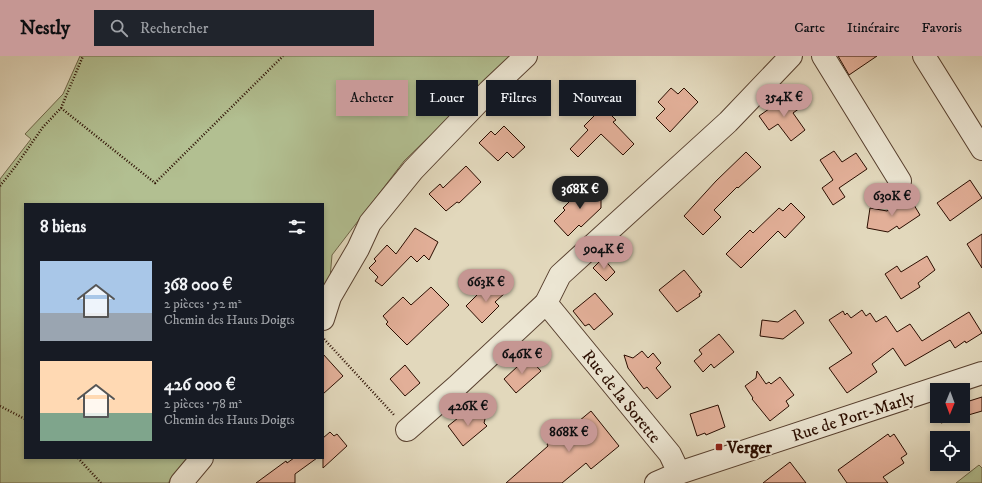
<!DOCTYPE html>
<html lang="fr">
<meta charset="utf-8">
<style>
body{margin:0;font-family:"IM FELL DW Pica",serif;background:#20242c;color:#f1f3f6;height:100vh;display:flex;flex-direction:column;font-size:15px;white-space:nowrap}
*{box-sizing:border-box;margin:0}
p{font-size:13px;color:#9ea1a6}
.icon{flex:none;width:22px;height:22px;fill:none;stroke:currentColor;stroke-width:2;stroke-linecap:round;stroke-linejoin:round}
.map{position:relative;flex:1;overflow:hidden}
.sheet{position:absolute;left:24px;top:147px;width:300px;height:256px;display:flex;flex-direction:column;background:#171b24;border-radius:0px;box-shadow:0 2px 6px #0003}
.sheet>*{flex:none}
.guide{position:absolute;left:336px;top:24px;width:380px;height:36px;display:flex;gap:8px}
.needle{width:26px;rotate:181deg}
.fabs{position:absolute;left:930px;top:327px;display:grid;gap:8px}
.fabs a{display:grid;place-items:center;width:40px;height:40px;border-radius:0px;background:#171b24;box-shadow:0 2px 6px #0003;font-size:20px}
.price{position:absolute;translate:-50% -34px;padding:0 9px;border-radius:14px;background:#c59692;color:#111;font-size:13px;line-height:26px;filter:drop-shadow(0 1px 2px #0008)}
.price::after{content:'';position:absolute;left:50%;top:24px;width:12px;height:9px;margin-left:-6px;background:inherit;clip-path:polygon(0 0,100% 0,50% 100%)}
.price.on{background:#222;color:#fff}
ul{padding:0;list-style:none}
li{display:flex;align-items:center;gap:12px;height:100px;padding:0 16px}
li span{display:grid;place-items:center;flex:none;width:112px;height:80px;border-radius:0px;color:#555}
li>.icon{margin-inline-start:auto}
span .icon{width:48px;height:48px;fill:#fffc;stroke-width:1}
li b{font-size:17px}
h2{display:flex;justify-content:space-between;align-items:center;height:48px;padding:0 16px;font-size:17px}
.chip{padding:0 14px;border-radius:0px;background:#171b24;box-shadow:0 2px 6px #0003;font-size:14px;line-height:36px}
.chip.on{background:#c59692;color:#111}
header{display:flex;align-items:center;gap:24px;box-sizing:border-box;height:56px;padding:0 20px;background:#c59692;color:#111}
header strong{font-size:19px}
nav{display:flex;gap:22px;margin-inline-start:auto;font-size:14px}
.search{width:280px;height:36px;background:#20242c;display:flex;align-items:center;gap:10px;box-sizing:border-box;padding:0 14px;border-radius:0px;color:#9ea1a6;font-size:15px}
.map>svg:first-child{display:block}
.green{fill:#b2bf91;stroke:#6e6648}
.building{fill:#e2af98;stroke:#2a0d00}
.lines{fill:none;stroke-linecap:round;stroke-linejoin:round}
.minor-casing{stroke:#58402f;stroke-width:24}
.path{stroke:#2a0d00;stroke-width:2.5;stroke-dasharray:1 2;stroke-linecap:butt}
.minor{stroke:#ece6d3;stroke-width:22}
.poi-dot{fill:#8f2418;stroke:#ece6d3;stroke-width:1.5}
.labels{text-anchor:middle;stroke-width:4;stroke-linejoin:round;paint-order:stroke}
.street-label{font-size:17px;fill:#2a0d00;stroke:#ece6d3}
.poi-label{font-size:17px;font-weight:bold;fill:#2a0d00;stroke:#ece6d3;text-anchor:start}
</style>
<header>
<strong>Nestly</strong>
<div class="search"><svg class="icon" aria-label="search" viewBox="0 0 24 24"><circle cx="10" cy="10" r="6"/><path d="M15 15l6 6"/></svg>Rechercher</div>
<nav><a>Carte</a><a>Itinéraire</a><a>Favoris</a></nav>
</header>
<div class="map">
<svg width="982" height="427" viewBox="0 0 982 427">
<rect width="100%" height="100%" fill="#e2d8bc"/>
<filter id="stains"><feTurbulence type="fractalNoise" baseFrequency=".005" numOctaves="4"/><feColorMatrix values="0 0 0 0 .2 0 0 0 0 .09 0 0 0 0 .02 0 0 0 .5 -.17"/></filter>
<radialGradient id="worn" r=".72"><stop offset=".6" stop-color="#630" stop-opacity="0"/><stop offset="1" stop-color="#630" stop-opacity=".3"/></radialGradient>
<!-- green -->
<g class="green">
<path d="M80,0H512L404,105L332,199L329,234L323,245V148H25V402H188L168,427H0V123L31,83L25,78L63,38Z"/>
<path d="M979,409L982,412V427H956Z"/>
</g>
<!-- building -->
<g class="building">
<path d="M838,0H877L849,19Z"/>
<path d="M671,32L678,38L684,32L698,46L670,76L656,62L665,53L658,46Z"/>
<path d="M790,38L800,52L793,57L805,74L791,85L778,68L769,74L759,60Z"/>
<path d="M603,51L616,64L613,66L634,88L623,99L601,78L578,101L570,93L588,74L584,70Z"/>
<path d="M504,70L525,91L513,102L507,96L498,105L479,87L491,75L495,79Z"/>
<path d="M834,95L842,106L856,97L867,113L839,132L845,141L833,149L822,132L833,124L820,104Z"/>
<path d="M746,96L761,111L738,132L737,131L714,154L721,161L703,179L684,160L716,125Z"/>
<path d="M466,110L481,126L459,147L457,146L446,155L429,138L440,128L443,132Z"/>
<path d="M970,124L982,142L950,165L937,147Z"/>
<path d="M582,133H601V152L581,171L579,169L568,180L554,165L565,154L563,152Z"/>
<path d="M911,144L920,159L899,173L897,170L888,176L867,172L870,152L887,155L899,147L901,151Z"/>
<path d="M791,147L805,161L785,182L778,175L741,212L726,198L750,174L753,177L779,152L783,155Z"/>
<path d="M415,172L438,186L429,204L424,199L417,206L411,200L382,230L375,225L378,221L369,212L376,205L374,203L387,189L396,198Z"/>
<path d="M982,178V212L967,188Z"/>
<path d="M927,200L935,214L918,227L920,231L901,243L885,218L897,210L901,216Z"/>
<path d="M603,202L615,216L606,225L593,212Z"/>
<path d="M684,214L702,236L699,238L700,240L677,256L659,234Z"/>
<path d="M496,227L505,237L495,246L499,250L482,267L466,250L483,233L485,236Z"/>
<path d="M431,231L449,249L407,289L386,268L388,266L383,260L403,241L411,249Z"/>
<path d="M595,237L613,258L594,274L589,268L585,270L573,255Z"/>
<path d="M795,254L804,267L783,283L760,280L762,264L778,266Z"/>
<path d="M862,254L866,260L870,257L876,266L886,260L897,276L910,268L922,285L969,256L982,277L966,287L965,285L955,292L950,284L905,310L893,292L872,308L877,316L847,337L829,312L852,297L829,264L843,255L845,259L847,257L851,262Z"/>
<path d="M719,278L734,296L714,312L711,308L703,316L694,305L702,298L699,294Z"/>
<path d="M642,295L648,302L653,297L661,307L656,312L671,331L657,343L647,331L644,333L628,312L624,299L633,302Z"/>
<path d="M323,298L343,320L323,338Z"/>
<path d="M528,301L541,315L516,337L504,323L518,310L517,309Z"/>
<path d="M405,309L420,327L405,340L390,323Z"/>
<path d="M757,315L766,328L769,326L771,328L780,321L794,339L786,345L789,350L770,365L752,343L753,342L745,330L756,322Z"/>
<path d="M982,341V355L941,367L939,360H963V347Z"/>
<path d="M718,349L725,371L706,379L705,377L697,380L690,358Z"/>
<path d="M475,354L478,358L482,359L485,363L484,367L487,370L463,390L448,370L463,358L466,362Z"/>
<path d="M591,355L619,390L591,413L586,407L562,427H506L548,390L547,388L559,378L561,380Z"/>
<path d="M330,376L334,380L337,378L347,390L323,412V382Z"/>
<path d="M888,378L890,381L894,378L907,398L901,402L904,407L883,421L888,427H847L838,414Z"/>
<path d="M294,402H317L295,418V427H256L286,405L287,407Z"/>
<path d="M790,406L806,427H763L777,416Z"/>
</g>
<g class="lines">
<!-- minor casing -->
<g class="minor-casing">
<g id="minor">
<path d="M823,0L900,125"/>
<path d="M924,0L982,93"/>
<path d="M546,247L670,398L679,417"/>
<path d="M323,263L330,241L358,193L370,167L413,114L489,35L526,0"/>
<path d="M407,374L457,330L546,247L560,219L728,66L791,0"/>
<path d="M181,427L202,402"/>
<path d="M656,427L679,417L982,317"/>
</g>
</g>
<!-- path -->
<g class="path">
<path d="M61,52L155,127L283,0"/>
<path d="M0,130L15,111L43,71L61,52L83,0"/>
<path d="M324,283L395,360"/>
<path d="M0,350L25,363"/>
<path d="M78,402L101,427"/>
</g>
<!-- minor -->
<use href="#minor" class="minor"/>
</g>
<!-- markers -->
<rect class="poi-dot" x="715" y="387" width="8" height="8" rx="2"/>
<g class="labels">
<!-- street labels -->
<g class="street-label">
<text transform="translate(622 340) rotate(51)" y="6">Rue de la Sorette</text>
<text transform="translate(853 360) rotate(-18)" y="6">Rue de Port-Marly</text>
</g>
<!-- poi labels -->
<g class="poi-label">
<text x="727" y="397">Verger</text>
</g>
</g>
<rect width="100%" height="100%" filter="url(#stains)"/>
<rect width="100%" height="100%" fill="url(#worn)"/>
</svg>
<div class="fabs">
<a><svg class="needle" viewBox="-14 -14 28 28"><path d="M0-13l5 13h-10z" fill="#e53935"/><path d="M0 13l5-13h-10z" fill="#9ea1a6"/></svg></a>
<a><svg class="icon" aria-label="locate" viewBox="0 0 24 24"><circle cx="12" cy="12" r="6"/><path d="M12 2v4M12 18v4M2 12h4M18 12h4"/></svg></a>
</div>
<b class="price" style="left:784px;top:62px">354K €</b>
<b class="price on" style="left:580px;top:154px">368K €</b>
<b class="price" style="left:892px;top:161px">630K €</b>
<b class="price" style="left:604px;top:214px">904K €</b>
<b class="price" style="left:486px;top:247px">663K €</b>
<b class="price" style="left:522px;top:319px">646K €</b>
<b class="price" style="left:468px;top:371px">426K €</b>
<b class="price" style="left:569px;top:397px">868K €</b>
<div class="guide">
<a class="chip on">Acheter</a>
<a class="chip">Louer</a>
<a class="chip">Filtres</a>
<a class="chip">Nouveau</a>
</div>
<section class="sheet">
<h2>8 biens<svg class="icon" aria-label="filters" viewBox="0 0 24 24"><path d="M4 7h16M4 17h16"/><circle cx="9" cy="7" r="2"/><circle cx="15" cy="17" r="2"/></svg></h2>
<ul>
<li><span style="background:linear-gradient(#a9c7e8 65%,#9aa5b1 0)"><svg class="icon" aria-label="home" viewBox="0 0 24 24"><path d="M3 11l9-7 9 7M6 9v11h12V9"/></svg></span><div><b>368 000 €</b><p>2 pièces · 52 m²</p><p>Chemin des Hauts Doigts</p></div></li>
<li><span style="background:linear-gradient(#ffd9b3 65%,#7fa58c 0)"><svg class="icon" aria-label="home" viewBox="0 0 24 24"><path d="M3 11l9-7 9 7M6 9v11h12V9"/></svg></span><div><b>426 000 €</b><p>2 pièces · 78 m²</p><p>Chemin des Hauts Doigts</p></div></li>
</ul>
</section>
</div>
